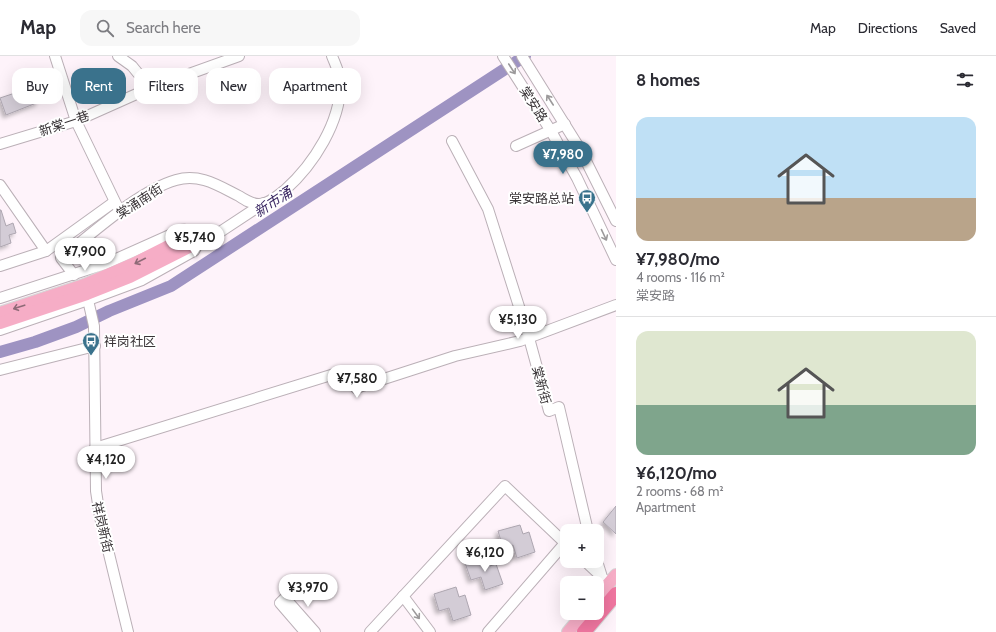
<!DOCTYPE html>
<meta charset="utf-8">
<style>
body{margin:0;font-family:Cabin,"Noto Sans SC",sans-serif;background:#f7f7f7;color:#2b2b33;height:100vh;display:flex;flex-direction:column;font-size:15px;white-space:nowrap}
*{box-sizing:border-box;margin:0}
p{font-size:13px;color:#7c7c81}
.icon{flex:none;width:22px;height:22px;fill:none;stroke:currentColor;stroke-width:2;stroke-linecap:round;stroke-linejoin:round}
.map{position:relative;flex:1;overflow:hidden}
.drawer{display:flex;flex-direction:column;background:#fff;width:380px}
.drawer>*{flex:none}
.banner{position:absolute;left:12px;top:12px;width:380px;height:36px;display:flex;gap:8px}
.tools{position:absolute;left:560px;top:468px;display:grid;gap:8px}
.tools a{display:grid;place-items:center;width:44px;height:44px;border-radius:8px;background:#fff;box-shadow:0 4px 16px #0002;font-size:20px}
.price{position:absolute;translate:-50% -34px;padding:0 9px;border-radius:14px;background:#fff;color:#222;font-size:13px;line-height:26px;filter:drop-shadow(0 1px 2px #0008)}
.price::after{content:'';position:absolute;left:50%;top:24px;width:12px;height:9px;margin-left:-6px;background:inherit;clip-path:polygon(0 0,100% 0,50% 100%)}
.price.selected{background:#3a728c;color:#fff}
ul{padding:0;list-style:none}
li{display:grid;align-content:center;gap:8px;height:212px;padding:0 20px}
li+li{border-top:1px solid #e1e1e2}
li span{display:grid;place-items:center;height:124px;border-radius:12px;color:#555}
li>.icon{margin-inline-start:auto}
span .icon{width:72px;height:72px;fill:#fffc;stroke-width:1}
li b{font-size:17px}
h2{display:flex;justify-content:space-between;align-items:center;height:48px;padding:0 20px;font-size:17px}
.tag{padding:0 14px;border-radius:12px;background:#fff;box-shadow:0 4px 16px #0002;font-size:14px;line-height:36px}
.tag.selected{background:#3a728c;color:#fff}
header{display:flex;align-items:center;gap:24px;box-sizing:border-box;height:56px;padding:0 20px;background:#fff;border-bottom:1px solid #e1e1e2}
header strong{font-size:19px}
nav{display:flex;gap:22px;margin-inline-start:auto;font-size:14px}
.search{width:280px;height:36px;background:#f7f7f7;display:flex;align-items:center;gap:10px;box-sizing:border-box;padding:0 14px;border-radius:12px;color:#7c7c81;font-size:15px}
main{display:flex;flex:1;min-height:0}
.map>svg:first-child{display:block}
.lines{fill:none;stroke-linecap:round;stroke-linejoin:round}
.river{stroke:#9e93c2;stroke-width:12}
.building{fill:#d3ccd6;stroke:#ada6b0;filter:url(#shadow)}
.minor-casing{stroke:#bbb0b7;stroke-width:12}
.major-casing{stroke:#d7d6d7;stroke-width:14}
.highway-casing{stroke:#d7d6d7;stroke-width:16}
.minor{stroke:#fff;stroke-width:10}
.major{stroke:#f6adc6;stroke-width:12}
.highway{stroke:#f076a0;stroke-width:14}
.oneway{stroke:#9c9a9b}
.oneway2{stroke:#8e6a77}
.labels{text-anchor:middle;stroke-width:4;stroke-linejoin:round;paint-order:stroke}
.street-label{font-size:13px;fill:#393437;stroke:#fff}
.poi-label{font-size:13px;fill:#393437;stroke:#fff;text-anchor:end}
.water-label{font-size:14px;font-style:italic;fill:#3a2762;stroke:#fff}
</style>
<header>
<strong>Map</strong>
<div class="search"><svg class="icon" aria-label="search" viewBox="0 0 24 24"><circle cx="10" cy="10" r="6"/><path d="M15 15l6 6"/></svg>Search here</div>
<nav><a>Map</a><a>Directions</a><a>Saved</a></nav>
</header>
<main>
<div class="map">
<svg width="616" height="576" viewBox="0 0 616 576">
<defs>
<filter id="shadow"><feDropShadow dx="-3" dy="3" stdDeviation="2" flood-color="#0004"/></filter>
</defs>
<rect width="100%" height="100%" fill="#fef3fa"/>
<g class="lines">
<!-- river -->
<path class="river" d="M0,296L35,286L76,271L109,255L171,230L525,0"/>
</g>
<!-- building -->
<g class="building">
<path d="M33,31L39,46L6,59L0,42Z"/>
<path d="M0,154H1L6,170L13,167L16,177L9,179L11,187L0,191Z"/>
<path d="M616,450V478L603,466Z"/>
<path d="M520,469L523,478L529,476L535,496L517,502L513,489L503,492L498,475Z"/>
<path d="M487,500L490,510L496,508L503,528L485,534L481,521L471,524L465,507Z"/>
<path d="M456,531L459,541L465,539L471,559L453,565L449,552L439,555L434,538Z"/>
</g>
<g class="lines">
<!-- minor casing -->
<g class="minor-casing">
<g id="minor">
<path d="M55,0L76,65L120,156"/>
<path d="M118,0L132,10L150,32"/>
<path d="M503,0L551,75L577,122L616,204"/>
<path d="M522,0L580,93L616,165"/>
<path d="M452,85L488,153L529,282L549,355L559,351L588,475"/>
<path d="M0,88L76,65L150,32L239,0"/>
<path d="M516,90L565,68"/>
<path d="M0,129L46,195"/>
<path d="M199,186L220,176L264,147"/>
<path d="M0,210L46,195L114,146"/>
<path d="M74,219L61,202C93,177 138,135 176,124C200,117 219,130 239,140C245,144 251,148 259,148C269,148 277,140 285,134C313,109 342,65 340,26C340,17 335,8 332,0"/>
<path d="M0,242L105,208L181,174C189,173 193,175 197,183"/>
<path d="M88,244L94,270L96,435L100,461L128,576"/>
<path d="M0,274L88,244L142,224L194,195L199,186"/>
<path d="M0,314L95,290"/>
<path d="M95,392L344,315L356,332L455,300L520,285L616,249"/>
<path d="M585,505L601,520"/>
<path d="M597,505L602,521L608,528"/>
<path d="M403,540L430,576"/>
<path d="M305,576L280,547L285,542L315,576"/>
<path d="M370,576L505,430L567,489"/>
<path d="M488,576L565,487"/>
</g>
</g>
<!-- major casing -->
<g class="major-casing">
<g id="major">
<path d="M0,257L84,229L135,207L194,177"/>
<path d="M0,267L87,238L130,221L199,186"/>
<path d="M597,541L616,519"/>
<path d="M568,576L584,557"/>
</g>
</g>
<!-- highway casing -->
<g class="highway-casing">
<path id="highway" d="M584,576L616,538"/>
</g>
<!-- minor -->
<use href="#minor" class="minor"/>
<!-- major -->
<use href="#major" class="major"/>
<!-- highway -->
<use href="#highway" class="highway"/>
</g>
<!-- one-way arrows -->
<defs><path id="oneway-shaft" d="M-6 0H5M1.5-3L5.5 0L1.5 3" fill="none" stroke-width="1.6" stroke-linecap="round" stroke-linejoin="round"/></defs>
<g class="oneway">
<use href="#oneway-shaft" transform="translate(512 13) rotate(57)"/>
<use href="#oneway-shaft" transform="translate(550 44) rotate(-123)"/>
<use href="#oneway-shaft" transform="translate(604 179) rotate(65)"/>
<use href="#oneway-shaft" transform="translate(416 558) rotate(54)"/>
</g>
<g class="oneway2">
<use href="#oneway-shaft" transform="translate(140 205) rotate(153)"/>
<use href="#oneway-shaft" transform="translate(19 251) rotate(162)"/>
</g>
<!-- icons -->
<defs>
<g id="bus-pin" transform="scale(0.9)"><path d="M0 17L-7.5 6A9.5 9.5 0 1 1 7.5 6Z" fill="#3a728c" stroke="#fff"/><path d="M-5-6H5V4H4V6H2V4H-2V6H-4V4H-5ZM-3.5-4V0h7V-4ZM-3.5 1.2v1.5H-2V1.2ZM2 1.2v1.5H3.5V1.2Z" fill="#fff"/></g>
</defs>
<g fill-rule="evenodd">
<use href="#bus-pin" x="587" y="142"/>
<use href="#bus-pin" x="91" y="285"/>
</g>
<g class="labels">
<!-- street labels -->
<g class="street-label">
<text transform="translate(534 48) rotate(57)" y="5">棠安路</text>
<text transform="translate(64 67) rotate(-19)" y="5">新棠一巷</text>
<text transform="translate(139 145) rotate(-33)" y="5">棠涌南街</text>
<text transform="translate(542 329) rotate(75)" y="5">棠新街</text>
<text transform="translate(103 471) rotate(77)" y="5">祥岗新街</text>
</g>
<!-- poi labels -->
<g class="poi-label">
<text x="574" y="147">棠安路总站</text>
<text x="104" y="290" text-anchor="start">祥岗社区</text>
</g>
<!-- water labels -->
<g class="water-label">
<text transform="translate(273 146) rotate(-33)" y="5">新市涌</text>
</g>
</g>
</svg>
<div class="tools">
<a>+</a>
<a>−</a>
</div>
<b class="price selected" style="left:563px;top:119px">¥7,980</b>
<b class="price" style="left:195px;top:202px">¥5,740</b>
<b class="price" style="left:85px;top:216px">¥7,900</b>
<b class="price" style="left:518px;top:284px">¥5,130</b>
<b class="price" style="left:357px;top:343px">¥7,580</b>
<b class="price" style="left:106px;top:424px">¥4,120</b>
<b class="price" style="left:485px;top:517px">¥6,120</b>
<b class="price" style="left:308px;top:552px">¥3,970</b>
<div class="banner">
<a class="tag">Buy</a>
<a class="tag selected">Rent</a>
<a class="tag">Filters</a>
<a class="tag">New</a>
<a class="tag">Apartment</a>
</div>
</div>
<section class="drawer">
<h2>8 homes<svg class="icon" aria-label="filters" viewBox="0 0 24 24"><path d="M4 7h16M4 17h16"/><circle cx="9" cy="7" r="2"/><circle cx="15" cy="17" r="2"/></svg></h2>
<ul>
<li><span style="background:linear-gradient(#bfe0f5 65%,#b9a48a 0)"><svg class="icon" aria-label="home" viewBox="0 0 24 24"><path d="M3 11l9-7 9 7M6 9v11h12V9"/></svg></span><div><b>¥7,980/mo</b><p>4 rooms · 116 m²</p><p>棠安路</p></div></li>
<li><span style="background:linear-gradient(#dfe7d0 60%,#7fa58c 0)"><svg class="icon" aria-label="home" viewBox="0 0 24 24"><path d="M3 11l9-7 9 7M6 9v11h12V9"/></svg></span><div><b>¥6,120/mo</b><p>2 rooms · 68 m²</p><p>Apartment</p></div></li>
</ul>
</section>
</main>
